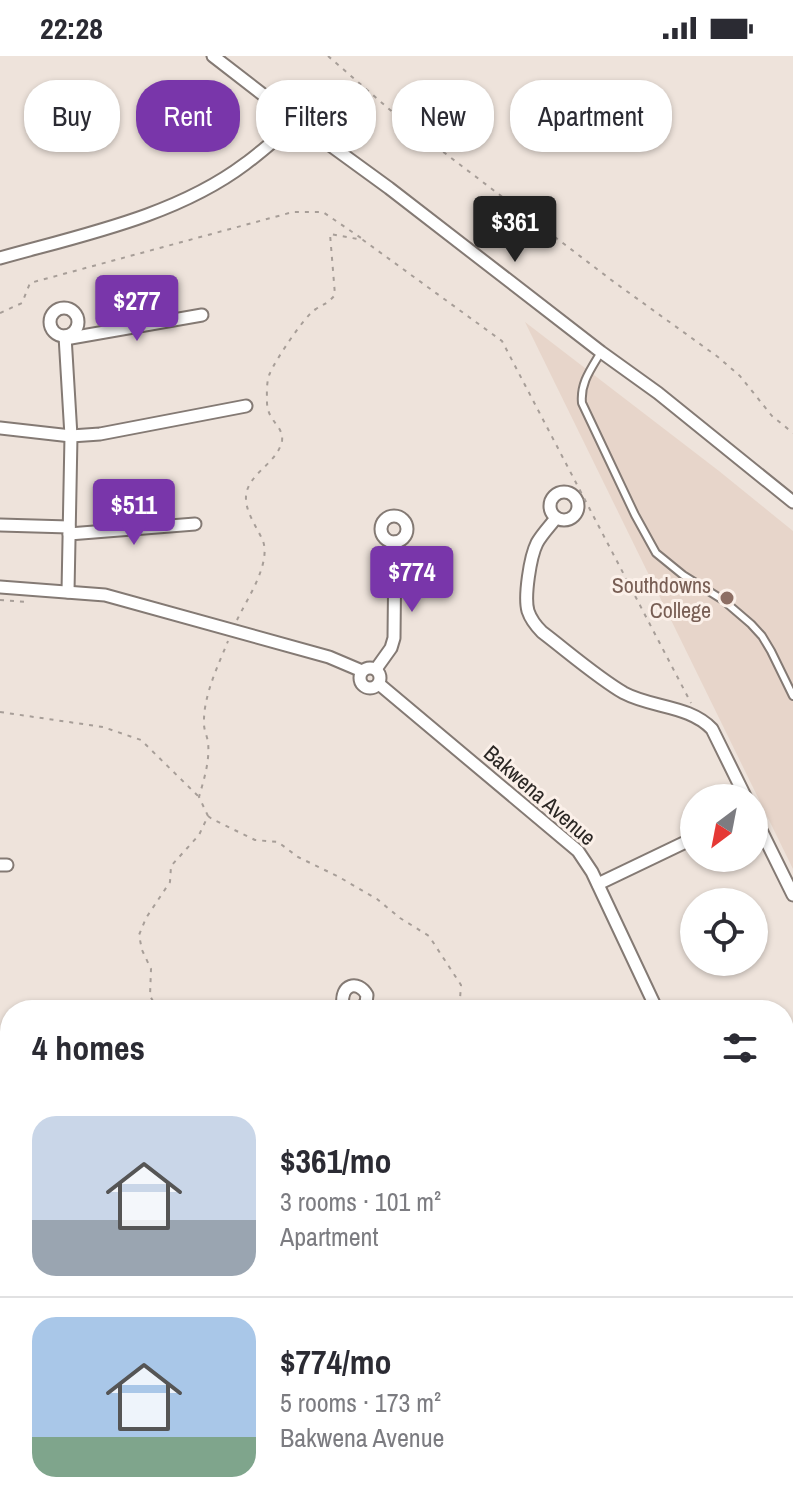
<!DOCTYPE html>
<meta charset="utf-8">
<style>
body{margin:0;font-family:"Archivo Narrow",sans-serif;background:#f2f2f3;color:#2b2b33;height:100vh;display:flex;flex-direction:column;font-size:30px;white-space:nowrap}
*{box-sizing:border-box;margin:0}
p{font-size:26px;color:#7c7c81}
.icon{flex:none;width:44px;height:44px;fill:none;stroke:currentColor;stroke-width:2;stroke-linecap:round;stroke-linejoin:round}
.map{position:relative;flex:1;overflow:hidden}
.details{position:absolute;left:0px;top:944px;width:794px;height:512px;display:flex;flex-direction:column;background:#fff;border-radius:32px 32px 0 0;box-shadow:0 2px 6px #0004}
.details>*{flex:none}
.hud{position:absolute;left:24px;top:24px;width:746px;height:72px;display:flex;gap:16px}
.needle{width:52px;rotate:212deg}
.buttons{position:absolute;left:680px;top:728px;display:grid;gap:16px}
.buttons a{display:grid;place-items:center;width:88px;height:88px;border-radius:50%;background:#fff;box-shadow:0 2px 6px #0004;font-size:40px}
.price{position:absolute;translate:-50% -68px;padding:0 18px;border-radius:8px;background:#7936aa;color:#fff;font-size:26px;line-height:52px;filter:drop-shadow(0 2px 4px #0008)}
.price::after{content:'';position:absolute;left:50%;top:48px;width:24px;height:18px;margin-left:-12px;background:inherit;clip-path:polygon(0 0,100% 0,50% 100%)}
.price.selected{background:#222;color:#fff}
ul{padding:0;list-style:none}
li{display:flex;align-items:center;gap:24px;height:200px;padding:0 32px}
li+li{border-top:2px solid #e1e1e2}
li span{display:grid;place-items:center;flex:none;width:224px;height:160px;border-radius:24px;color:#555}
li>.icon{margin-inline-start:auto}
span .icon{width:96px;height:96px;fill:#fffc;stroke-width:1}
li b{font-size:34px}
h2{display:flex;justify-content:space-between;align-items:center;height:96px;padding:0 32px;font-size:34px}
.pill{padding:0 28px;border-radius:32px;background:#fff;box-shadow:0 2px 6px #0004;font-size:28px;line-height:72px}
.pill.selected{background:#7936aa;color:#fff}
.status{display:flex;justify-content:space-between;align-items:center;height:56px;padding:0 40px;background:#fff;direction:ltr}
.status svg{height:22px;fill:currentColor}
.map>svg:first-child{display:block}
.built{fill:#e7d5ca}
.lines{fill:none;stroke-linecap:round;stroke-linejoin:round}
.service-casing{stroke:#847a74;stroke-width:10}
.minor-casing{stroke:#847a74;stroke-width:15}
.path{stroke:#a79e98;stroke-width:2;stroke-dasharray:4 6;stroke-linecap:butt}
.service{stroke:#fff;stroke-width:6}
.minor{stroke:#fff;stroke-width:11}
.education-dot{fill:#8d6e63;stroke:#fbf0e9;stroke-width:3}
.labels{text-anchor:middle;stroke-width:6;stroke-linejoin:round;paint-order:stroke}
.education-label{font-size:22px;fill:#785e54;stroke:#fbf0e9;text-anchor:end}
.street-label{font-size:22px;fill:#2b2724;stroke:#fbf0e9}
</style>
<div class="status"><b>22:28</b><svg viewBox="0 0 49 12"><path d="M0 12V9h3v3zM5 12V6h3v6zM10 12V3h3v9zM15 12V0h3v12zM26 1h20v11H26zM47 4h2v5h-2z"/></svg></div>
<div class="map">
<svg width="793" height="1456" viewBox="0 0 793 1456">
<rect width="100%" height="100%" fill="#eee3db"/>
<!-- built -->
<path class="built" d="M525,266L719,415L793,475V813Z"/>
<g class="lines">
<!-- service casing -->
<g class="service-casing">
<path id="service" d="M601,296C591,313 580,327 582,347L635,459L656,497L683,519L723,544L751,568L762,580L771,595L793,640"/>
</g>
<!-- minor casing -->
<g class="minor-casing">
<g id="minor">
<path d="M213,0L297,65L389,132L601,296L658,337L793,446"/>
<path d="M0,202C82,179 176,160 245,108C263,95 280,79 297,65"/>
<circle cx="64" cy="266" r="14"/>
<path d="M65,280L71,380L68,536"/>
<path d="M65,283L202,259"/>
<path d="M0,372L71,380L100,378L246,350"/>
<circle cx="564" cy="450" r="14"/>
<circle cx="394" cy="473" r="13"/>
<path d="M556,462C550,470 542,478 537,487C530,501 524,541 528,555C531,564 536,570 542,576C567,595 598,622 624,637C652,652 689,649 712,673L746,742"/>
<path d="M0,469L69,471"/>
<path d="M69,478L195,468"/>
<path d="M0,531L105,539L329,601L362,615"/>
<circle cx="370" cy="622" r="10"/>
<path d="M376,613L391,592L394,582L395,486"/>
<path d="M379,628L578,795L592,816L657,954"/>
<path d="M754,760L793,839"/>
<path d="M0,809H7"/>
<path d="M598,828L694,782"/>
<path d="M351,954L343,948C340,929 358,923 367,939L366,947L358,954"/>
<path d="M784,992L793,988"/>
<path d="M0,1031H10"/>
<path d="M784,1144L793,1140"/>
<path d="M784,1226L793,1245"/>
<path d="M784,1301L793,1298"/>
<path d="M321,1456V1446"/>
<path d="M483,1456L484,1446"/>
</g>
</g>
<!-- path -->
<g class="path">
<path d="M328,0L404,66L614,226L718,301L740,320L772,360L793,377"/>
<path d="M0,257L22,247L30,227L293,156H323L361,182"/>
<path d="M0,544L28,546"/>
<path d="M237,564C247,543 271,508 263,485C257,471 245,456 246,440C248,417 277,408 282,385C284,370 268,366 267,347C267,338 266,326 270,317C275,305 305,259 316,253C325,247 326,249 335,239L330,178L363,184L502,285L691,647"/>
<path d="M0,656L103,671L141,684L198,740"/>
<path d="M208,760L199,741C204,723 210,705 208,686C207,680 204,674 204,668C203,640 218,610 228,585"/>
<path d="M158,954L150,940L151,913L142,894L139,879L146,862L170,826L171,810L199,779L208,760L212,763L255,784L278,786L298,801L339,821L377,843L400,862L429,880L461,929L460,943L471,954"/>
<path d="M0,1268L10,1250"/>
<path d="M0,1297V1301"/>
<path d="M0,1358L10,1359"/>
<path d="M0,1422L10,1427"/>
<path d="M44,1446L63,1456"/>
</g>
<!-- service -->
<use href="#service" class="service"/>
<!-- minor -->
<use href="#minor" class="minor"/>
</g>
<!-- markers -->
<circle class="education-dot" cx="727" cy="542" r="8"/>
<g class="labels">
<!-- education labels -->
<g class="education-label">
<text x="711" y="537">Southdowns<tspan x="711" dy="25">College</tspan></text>
</g>
<!-- street labels -->
<g class="street-label">
<text transform="translate(540 739) rotate(41)" y="8">Bakwena Avenue</text>
</g>
</g>
</svg>
<div class="buttons">
<a><svg class="needle" viewBox="-14 -14 28 28"><path d="M0-13l5 13h-10z" fill="#e53935"/><path d="M0 13l5-13h-10z" fill="#7c7c81"/></svg></a>
<a><svg class="icon" aria-label="locate" viewBox="0 0 24 24"><circle cx="12" cy="12" r="6"/><path d="M12 2v4M12 18v4M2 12h4M18 12h4"/></svg></a>
</div>
<b class="price selected" style="left:515px;top:208px">$361</b>
<b class="price" style="left:137px;top:287px">$277</b>
<b class="price" style="left:134px;top:491px">$511</b>
<b class="price" style="left:412px;top:558px">$774</b>
<div class="hud">
<a class="pill">Buy</a>
<a class="pill selected">Rent</a>
<a class="pill">Filters</a>
<a class="pill">New</a>
<a class="pill">Apartment</a>
</div>
<section class="details">
<h2>4 homes<svg class="icon" aria-label="filters" viewBox="0 0 24 24"><path d="M4 7h16M4 17h16"/><circle cx="9" cy="7" r="2"/><circle cx="15" cy="17" r="2"/></svg></h2>
<ul>
<li><span style="background:linear-gradient(#c9d6e8 65%,#9aa5b1 0)"><svg class="icon" aria-label="home" viewBox="0 0 24 24"><path d="M3 11l9-7 9 7M6 9v11h12V9"/></svg></span><div><b>$361/mo</b><p>3 rooms · 101 m²</p><p>Apartment</p></div></li>
<li><span style="background:linear-gradient(#a9c7e8 75%,#7fa58c 0)"><svg class="icon" aria-label="home" viewBox="0 0 24 24"><path d="M3 11l9-7 9 7M6 9v11h12V9"/></svg></span><div><b>$774/mo</b><p>5 rooms · 173 m²</p><p>Bakwena Avenue</p></div></li>
</ul>
</section>
</div>
